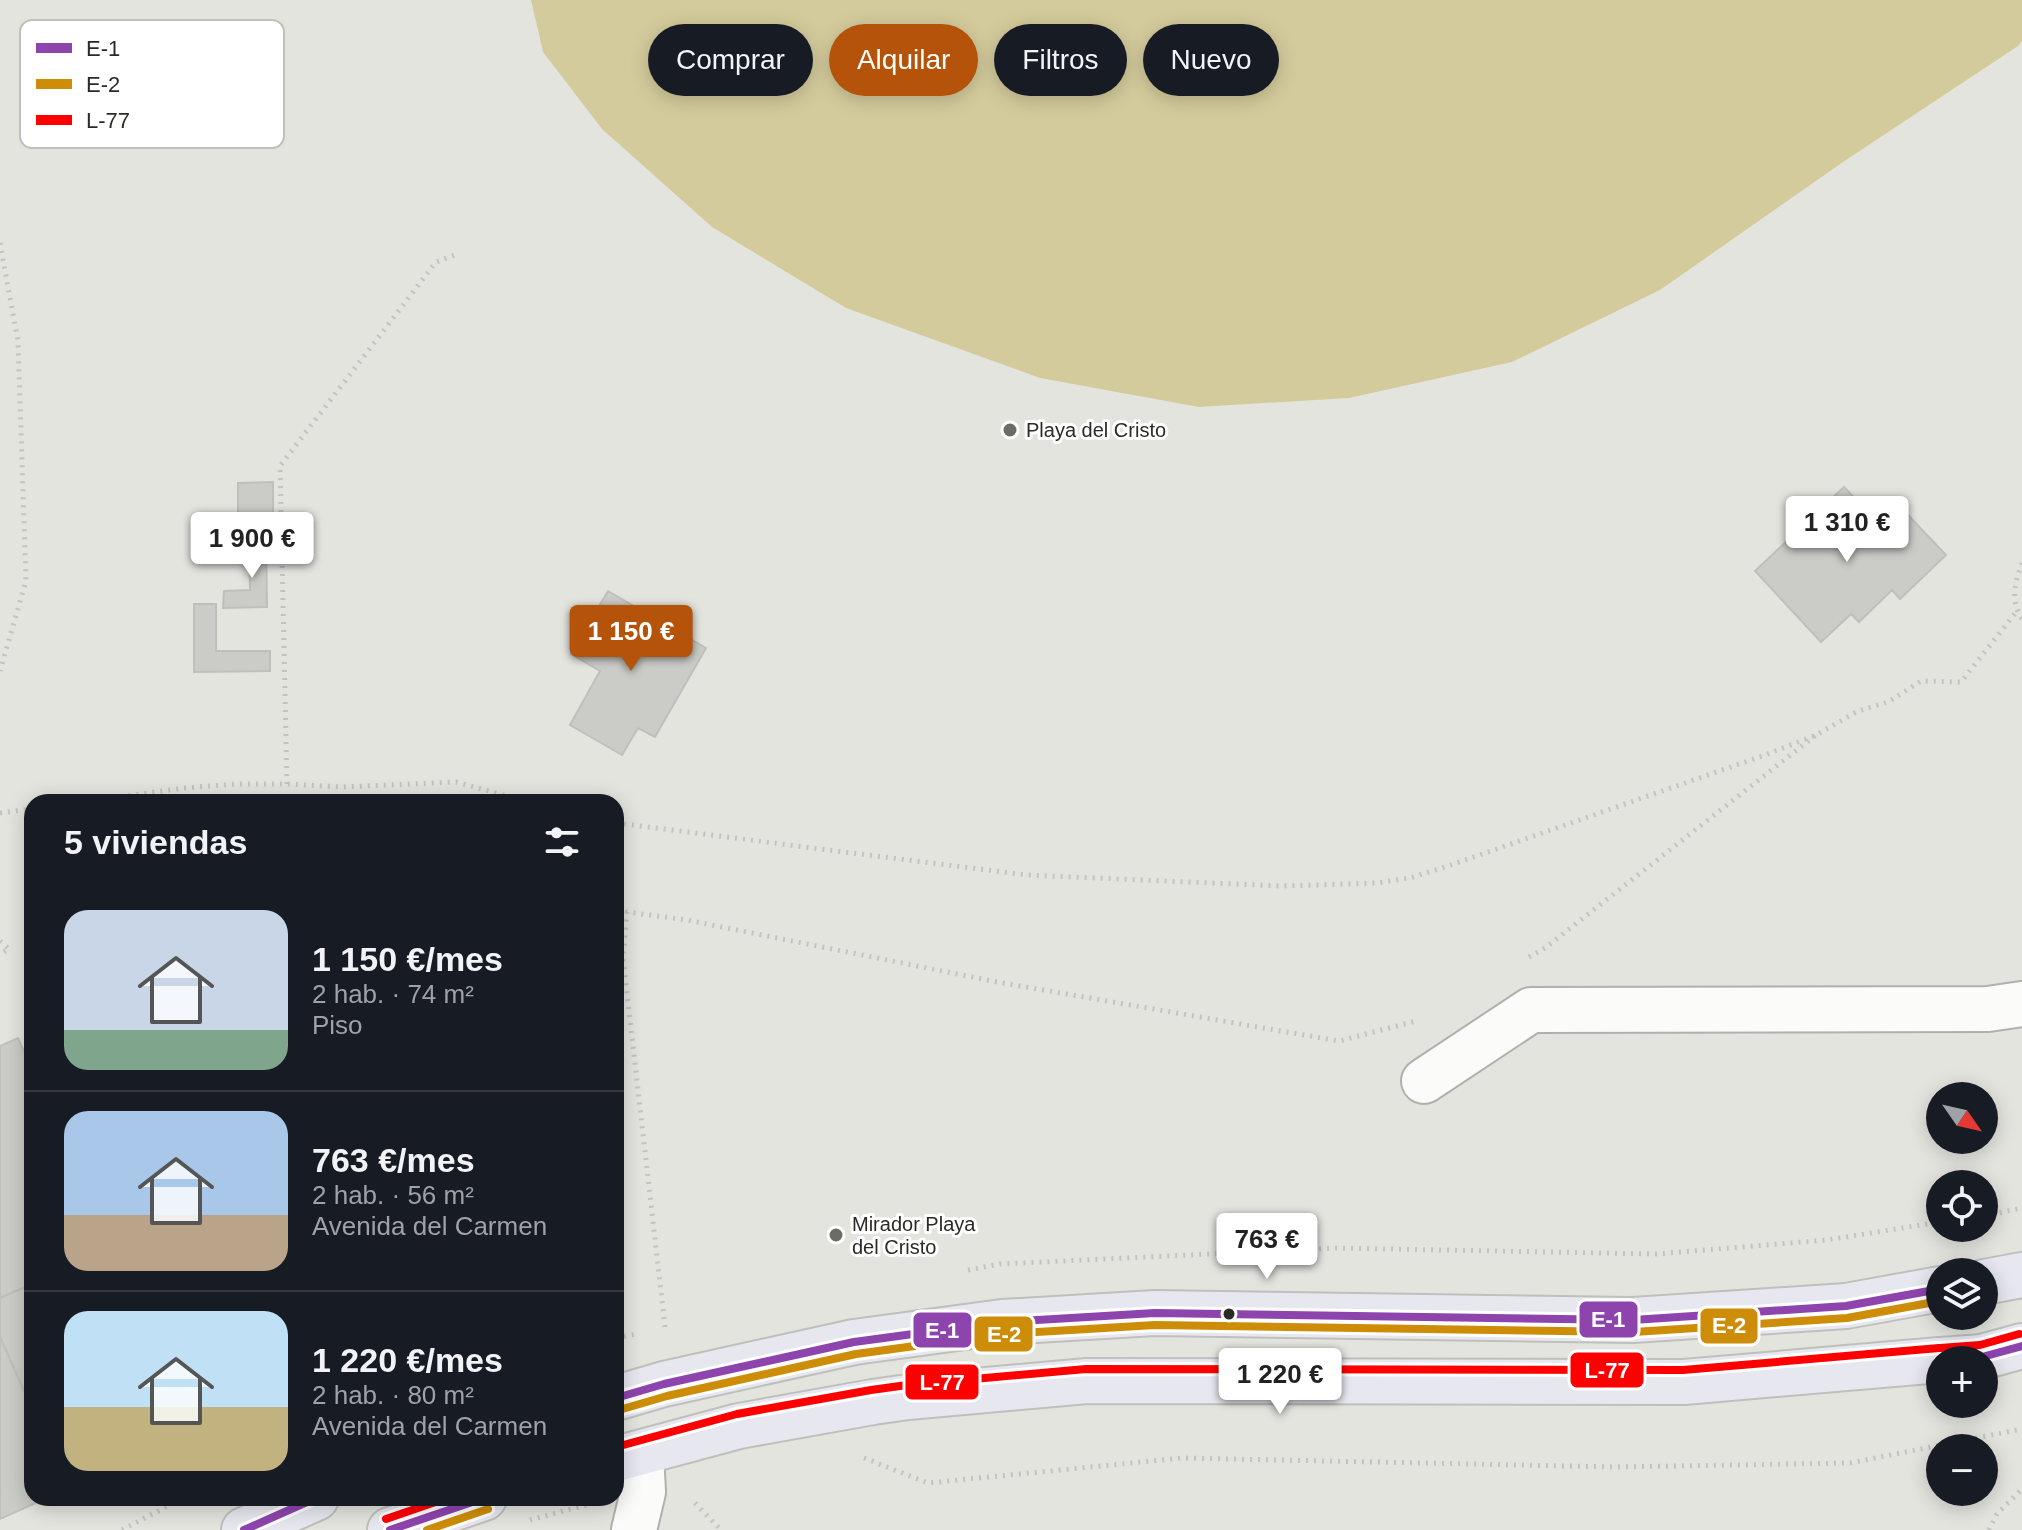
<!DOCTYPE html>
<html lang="es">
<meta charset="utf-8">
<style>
body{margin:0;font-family:Helvetica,sans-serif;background:#20242c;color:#f1f3f6;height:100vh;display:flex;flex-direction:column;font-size:30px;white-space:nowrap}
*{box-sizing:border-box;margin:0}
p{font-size:26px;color:#9ea1a6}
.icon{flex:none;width:44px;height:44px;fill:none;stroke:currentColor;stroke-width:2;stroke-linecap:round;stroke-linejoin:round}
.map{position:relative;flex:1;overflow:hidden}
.drawer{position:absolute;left:24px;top:794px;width:600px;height:712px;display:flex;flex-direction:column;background:#171b24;border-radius:24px;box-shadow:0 4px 20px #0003}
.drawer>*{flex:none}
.hud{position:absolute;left:648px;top:24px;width:760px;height:72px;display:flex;gap:16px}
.needle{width:52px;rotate:124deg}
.tools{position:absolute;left:1926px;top:1082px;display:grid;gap:16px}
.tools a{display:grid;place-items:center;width:72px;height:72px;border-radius:50%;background:#171b24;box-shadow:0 4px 20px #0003;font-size:40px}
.price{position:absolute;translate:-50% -68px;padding:0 18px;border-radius:8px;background:#fff;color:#222;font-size:26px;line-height:52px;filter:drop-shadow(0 2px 4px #0008)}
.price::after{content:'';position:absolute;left:50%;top:48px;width:24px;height:18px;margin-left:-12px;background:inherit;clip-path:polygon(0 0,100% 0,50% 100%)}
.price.active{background:#b45309;color:#fff}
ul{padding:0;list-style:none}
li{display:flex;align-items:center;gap:24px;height:200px;padding:0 40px}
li+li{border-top:2px solid #363941}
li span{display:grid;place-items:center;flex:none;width:224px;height:160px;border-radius:24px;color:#555}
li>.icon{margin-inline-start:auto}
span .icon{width:96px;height:96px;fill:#fffc;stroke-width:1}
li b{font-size:34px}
h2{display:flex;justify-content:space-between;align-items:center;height:96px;padding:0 40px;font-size:34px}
.pill{padding:0 28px;border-radius:36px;background:#171b24;box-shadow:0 4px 20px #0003;font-size:28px;line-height:72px}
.pill.active{background:#b45309;color:#fff}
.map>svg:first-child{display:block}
.water{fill:#d4cb9c}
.building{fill:#cbcbc7;stroke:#bfbfbc;stroke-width:2}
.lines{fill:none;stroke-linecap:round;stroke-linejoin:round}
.minor-casing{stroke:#b0b0ac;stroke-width:48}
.major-casing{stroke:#bfbfbc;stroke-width:48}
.path{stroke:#c3c3c1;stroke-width:5;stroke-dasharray:2 6;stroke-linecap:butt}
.minor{stroke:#fbfbfa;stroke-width:44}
.major{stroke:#e7e7ef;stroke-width:44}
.bus-1-casing{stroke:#fff;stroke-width:14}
.bus-2-casing{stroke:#fff;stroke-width:14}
.bus-3-casing{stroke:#fff;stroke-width:14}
.bus-1{stroke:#8e44ad;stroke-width:8}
.bus-2{stroke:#ce8d08;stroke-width:8}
.bus-3{stroke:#f00;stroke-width:8}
.poi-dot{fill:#6c6b67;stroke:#fff;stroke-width:3}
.bus-dot{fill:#2b2a27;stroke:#fff;stroke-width:3}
.labels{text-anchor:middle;stroke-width:6;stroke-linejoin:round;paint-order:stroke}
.poi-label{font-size:20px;fill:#2b2a27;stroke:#fff;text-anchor:start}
.key{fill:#fff;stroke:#bfbfbe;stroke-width:2}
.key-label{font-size:22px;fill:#2b2a27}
.line-badge{stroke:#fff;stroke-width:3}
.badge-label{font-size:22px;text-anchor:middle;font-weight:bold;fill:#fff}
</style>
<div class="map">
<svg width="2022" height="1530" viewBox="0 0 2022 1530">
<rect width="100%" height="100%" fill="#e4e4df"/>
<!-- water -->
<path class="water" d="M531,0H2022V41L2018,46L1843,162L1660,290L1512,362L1349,398L1199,407L1040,378L846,308L712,227L602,129L543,52Z"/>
<!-- building -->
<g class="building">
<path d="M273,482V521L238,522V483Z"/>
<path d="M1844,487L1889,534L1908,515L1946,555L1900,599L1892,590L1859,622L1851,614L1821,642L1755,571Z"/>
<path d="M266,537L267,607L223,608L224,591L250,590L249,538Z"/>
<path d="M608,591L706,648L655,737L638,728L622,755L570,725L600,671L571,654Z"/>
<path d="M194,604H216V651H270V671L194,672Z"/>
<path d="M18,1038L32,1069V1284L0,1298V1046Z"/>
<path d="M32,1284V1409L0,1337V1298Z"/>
<path d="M0,1337L32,1409L31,1489L32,1498H36L38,1502L0,1519Z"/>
</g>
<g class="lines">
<!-- minor casing -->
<g class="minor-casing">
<g id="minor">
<path d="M1424,1081L1531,1010L1988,1009L2022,1004"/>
<path d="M634,1530L643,1492L641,1453"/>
</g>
</g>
<!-- major casing -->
<g class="major-casing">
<g id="major">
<path d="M1984,1282L2022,1275"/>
<path d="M1941,1360L1982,1357L2022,1346"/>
<path d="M616,1398L664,1384L854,1342L1002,1322L1155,1313L1633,1320L1846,1306L1940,1289"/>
<path d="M616,1459L739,1426L873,1402L908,1397L1087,1381L1684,1382L1940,1360"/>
<path d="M244,1530L316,1498"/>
<path d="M390,1530L484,1498"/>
</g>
</g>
<!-- path -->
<g class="path">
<path d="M0,243L18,341L26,581L0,671"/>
<path d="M2022,563C2015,582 2010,601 2022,619"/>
<path d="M287,784L280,466L436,262L458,254"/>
<path d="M81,802L184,788L235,784H287L342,787L456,782L529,802"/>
<path d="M0,813L32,809"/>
<path d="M616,823L1026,875L1281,886L1377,883L1410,878L1448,866L1765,755L1816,735L1858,711L1888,702L1921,681L1961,682L2017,611"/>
<path d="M0,941L9,949L0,954"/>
<path d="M1529,957L1545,948L1816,735"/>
<path d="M1984,1216L2022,1208"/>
<path d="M968,1270L1000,1264L1336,1248L1656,1254L1827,1240L1940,1222"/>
<path d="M665,1327L623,958L627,912L687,920L997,982L1339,1041L1416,1021"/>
<path d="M616,1338L636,1334"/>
<path d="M864,1458L928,1483L1182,1458L1615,1467L1850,1463L2022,1429"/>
<path d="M695,1503L721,1530"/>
<path d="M530,1520L586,1505"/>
<path d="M122,1530L183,1498"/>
<path d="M1989,1530L1997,1514L2022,1489"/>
</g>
<!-- minor -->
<use href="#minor" class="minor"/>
<!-- major -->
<use href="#major" class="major"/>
<!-- bus-1 casing -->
<g class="bus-1-casing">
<g id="bus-1">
<path d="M1941,1360L1982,1357L2022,1346"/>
<path d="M616,1398L664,1384L854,1342L1002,1322L1155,1313L1633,1320L1846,1306L1940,1289"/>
<path d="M244,1530L316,1498"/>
<path d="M390,1530L484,1498"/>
</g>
</g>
<!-- bus-2 casing -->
<g class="bus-2-casing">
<g id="bus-2">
<path d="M619,1410L667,1396L856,1354L1003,1334L1155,1325L1634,1332L1847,1318L1940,1301"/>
<path d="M427,1530L488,1509"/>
</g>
</g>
<!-- bus-3 casing -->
<g class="bus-3-casing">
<g id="bus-3">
<path d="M1940,1348L1980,1345L2019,1334"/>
<path d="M616,1447L737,1414L871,1390L907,1385L1086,1369L1683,1370L1939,1348"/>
<path d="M386,1519L447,1498"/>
</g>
</g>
<!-- bus-1 -->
<use href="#bus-1" class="bus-1"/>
<!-- bus-2 -->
<use href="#bus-2" class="bus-2"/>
<!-- bus-3 -->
<use href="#bus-3" class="bus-3"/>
</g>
<!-- markers -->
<g class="poi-dot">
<circle cx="1010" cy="430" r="8"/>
<circle cx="836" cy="1235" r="8"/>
</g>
<circle class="bus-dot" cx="1229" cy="1314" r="7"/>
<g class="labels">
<!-- poi labels -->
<g class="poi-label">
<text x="1026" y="437">Playa del Cristo</text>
<text x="852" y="1231">Mirador Playa<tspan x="852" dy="23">del Cristo</tspan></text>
</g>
</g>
<!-- legend -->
<rect x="20" y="20" width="264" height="128" rx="12" class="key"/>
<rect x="36" y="43" width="36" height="10" fill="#8e44ad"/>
<rect x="36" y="79" width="36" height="10" fill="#ce8d08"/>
<rect x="36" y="115" width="36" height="10" fill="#f00"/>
<g class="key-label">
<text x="86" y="56">E-1</text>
<text x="86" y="92">E-2</text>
<text x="86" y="128">L-77</text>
</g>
<g class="line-badge">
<rect x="1578" y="1300" width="61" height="39" rx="8" fill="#8e44ad"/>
<rect x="1699" y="1307" width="60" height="38" rx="8" fill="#ce8d08"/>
<rect x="912" y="1311" width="61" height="38" rx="8" fill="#8e44ad"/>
<rect x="973" y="1315" width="61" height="38" rx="8" fill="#ce8d08"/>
<rect x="1569" y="1351" width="76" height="38" rx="8" fill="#f00"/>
<rect x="904" y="1363" width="76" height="38" rx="8" fill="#f00"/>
</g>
<g class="badge-label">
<text x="1608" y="1327">E-1</text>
<text x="1729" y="1333">E-2</text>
<text x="942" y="1338">E-1</text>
<text x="1004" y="1342">E-2</text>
<text x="1607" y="1378">L-77</text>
<text x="942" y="1390">L-77</text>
</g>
</svg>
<div class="tools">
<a><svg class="needle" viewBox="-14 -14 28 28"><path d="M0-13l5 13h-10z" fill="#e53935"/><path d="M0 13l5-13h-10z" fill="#9ea1a6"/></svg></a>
<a><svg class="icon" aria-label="locate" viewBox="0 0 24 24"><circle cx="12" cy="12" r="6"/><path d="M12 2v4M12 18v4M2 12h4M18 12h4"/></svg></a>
<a><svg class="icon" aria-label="layers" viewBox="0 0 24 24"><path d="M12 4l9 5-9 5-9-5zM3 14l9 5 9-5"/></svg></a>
<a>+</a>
<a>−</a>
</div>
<b class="price" style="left:1847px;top:564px">1 310 €</b>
<b class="price" style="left:252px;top:580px">1 900 €</b>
<b class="price active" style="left:631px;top:673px">1 150 €</b>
<b class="price" style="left:1267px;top:1281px">763 €</b>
<b class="price" style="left:1280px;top:1416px">1 220 €</b>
<div class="hud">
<a class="pill">Comprar</a>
<a class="pill active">Alquilar</a>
<a class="pill">Filtros</a>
<a class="pill">Nuevo</a>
</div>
<section class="drawer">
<h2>5 viviendas<svg class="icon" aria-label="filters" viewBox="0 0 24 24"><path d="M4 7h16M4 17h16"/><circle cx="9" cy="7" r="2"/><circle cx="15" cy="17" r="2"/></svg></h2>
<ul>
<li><span style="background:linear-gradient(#c9d6e8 75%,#7fa58c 0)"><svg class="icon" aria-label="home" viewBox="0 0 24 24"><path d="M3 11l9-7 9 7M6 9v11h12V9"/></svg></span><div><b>1 150 €/mes</b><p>2 hab. · 74 m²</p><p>Piso</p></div></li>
<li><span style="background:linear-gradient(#a9c7e8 65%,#b9a48a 0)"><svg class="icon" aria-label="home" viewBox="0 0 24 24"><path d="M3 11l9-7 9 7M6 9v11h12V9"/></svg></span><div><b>763 €/mes</b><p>2 hab. · 56 m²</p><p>Avenida del Carmen</p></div></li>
<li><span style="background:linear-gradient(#bfe0f5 60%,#c2b280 0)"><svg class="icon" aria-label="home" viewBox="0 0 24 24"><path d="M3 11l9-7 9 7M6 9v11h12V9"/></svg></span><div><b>1 220 €/mes</b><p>2 hab. · 80 m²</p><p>Avenida del Carmen</p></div></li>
</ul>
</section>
</div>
